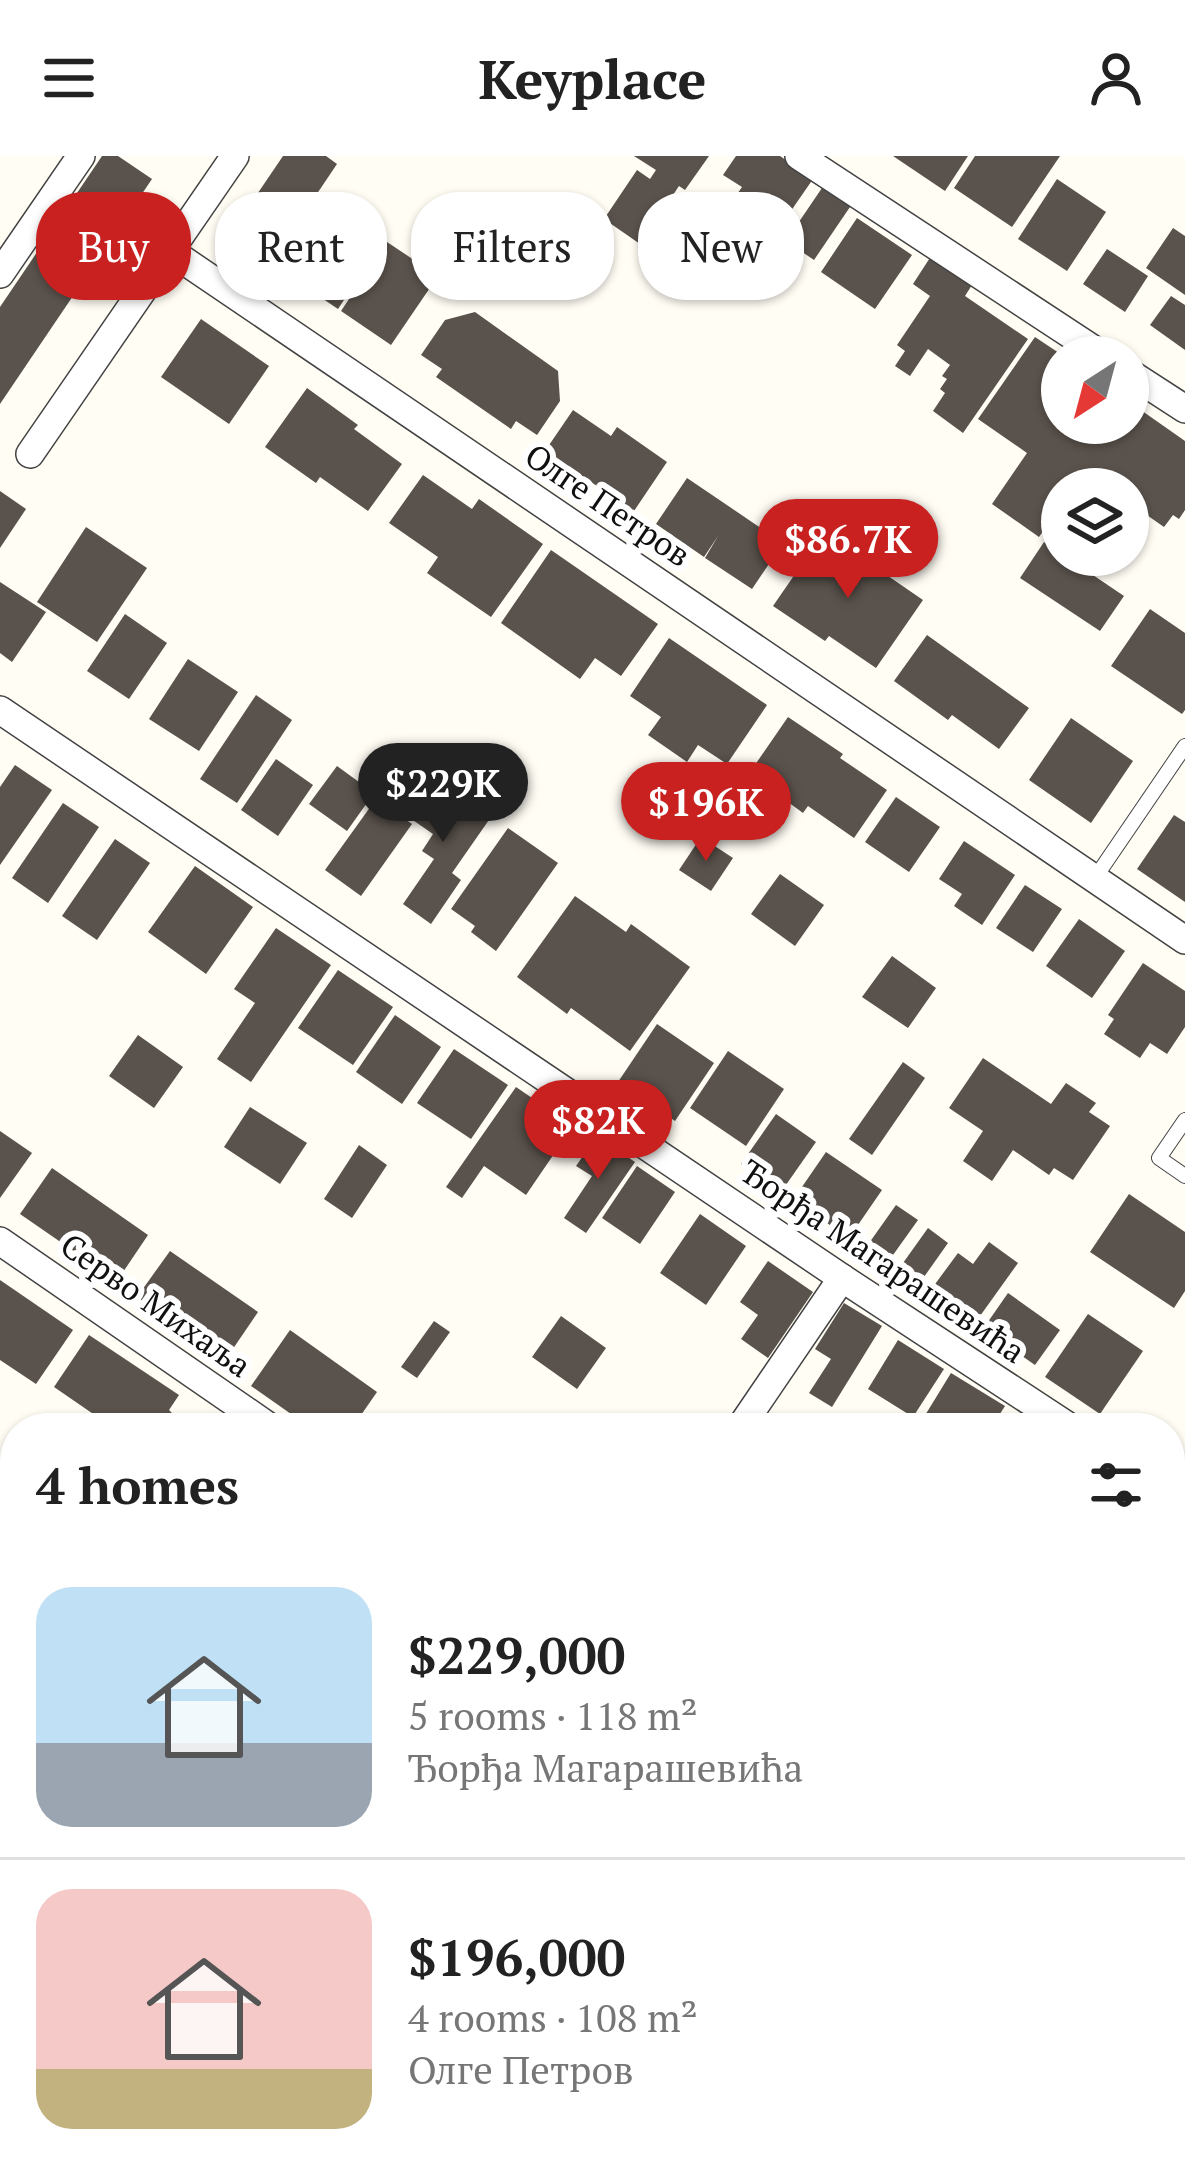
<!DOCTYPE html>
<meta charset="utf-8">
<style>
body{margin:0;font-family:"PT Serif",serif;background:#f2f2f2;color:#222;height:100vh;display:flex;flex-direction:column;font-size:45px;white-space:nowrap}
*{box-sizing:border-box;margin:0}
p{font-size:39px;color:#767676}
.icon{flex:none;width:66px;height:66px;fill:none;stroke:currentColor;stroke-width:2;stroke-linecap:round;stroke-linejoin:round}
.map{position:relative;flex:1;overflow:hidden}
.side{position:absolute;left:0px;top:1257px;width:1185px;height:771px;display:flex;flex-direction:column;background:#fff;border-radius:48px 48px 0 0;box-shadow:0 3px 9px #0004}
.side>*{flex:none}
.hud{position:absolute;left:36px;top:36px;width:1113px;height:108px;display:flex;gap:24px}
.needle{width:78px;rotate:216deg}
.tools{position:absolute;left:1041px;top:180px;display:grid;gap:24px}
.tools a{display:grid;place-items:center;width:108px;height:108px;border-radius:50%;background:#fff;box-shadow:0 3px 9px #0004;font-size:60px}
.price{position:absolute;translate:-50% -102px;padding:0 27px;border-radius:42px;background:#c92020;color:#fff;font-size:39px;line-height:78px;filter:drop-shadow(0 3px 6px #0008)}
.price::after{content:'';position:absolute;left:50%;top:72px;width:36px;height:27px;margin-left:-18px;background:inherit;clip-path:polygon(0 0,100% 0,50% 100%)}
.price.selected{background:#222;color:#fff}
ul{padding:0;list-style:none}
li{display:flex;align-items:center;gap:36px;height:300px;padding:0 36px}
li+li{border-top:3px solid #e0e0e0}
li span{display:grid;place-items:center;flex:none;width:336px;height:240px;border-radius:36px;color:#555}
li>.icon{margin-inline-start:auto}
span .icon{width:144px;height:144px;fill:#fffc;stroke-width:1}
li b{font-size:51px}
h2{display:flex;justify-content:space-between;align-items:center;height:144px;padding:0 36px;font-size:51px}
.chip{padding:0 42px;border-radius:48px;background:#fff;box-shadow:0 3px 9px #0004;font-size:42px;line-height:108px}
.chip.selected{background:#c92020;color:#fff}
header{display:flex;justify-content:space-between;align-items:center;height:156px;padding:0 36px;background:#fff;font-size:54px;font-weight:700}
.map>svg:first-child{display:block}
.green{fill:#d2ecba}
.building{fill:#5a524c}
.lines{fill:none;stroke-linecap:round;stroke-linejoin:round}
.service-casing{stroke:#434343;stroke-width:16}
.minor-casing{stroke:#434343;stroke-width:30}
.service{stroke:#fff;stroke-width:14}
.minor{stroke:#fff;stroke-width:27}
.labels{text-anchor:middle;stroke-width:12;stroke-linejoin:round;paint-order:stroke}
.street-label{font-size:33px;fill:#101010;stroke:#fff}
</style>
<header><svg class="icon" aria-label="menu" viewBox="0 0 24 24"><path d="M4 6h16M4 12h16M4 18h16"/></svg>Keyplace<svg class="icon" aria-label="person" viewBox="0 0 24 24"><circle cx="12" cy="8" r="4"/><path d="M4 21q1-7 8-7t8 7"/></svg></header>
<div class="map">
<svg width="1185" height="2027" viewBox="0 0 1185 2027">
<rect width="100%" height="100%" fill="#fffdf4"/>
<!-- green -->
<path class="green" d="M1170,1536L1185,1547V1862L1176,1876L1170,1871Z"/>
<!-- building -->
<g class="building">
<path d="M102,0H118L152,23L0,248V151Z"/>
<path d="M283,0H326L337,8L265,115L224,87Z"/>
<path d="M634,0H709L685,34L679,30L640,88L604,63L637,14L650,23L656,14Z"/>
<path d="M736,0H780L813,23L739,130L695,99L742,31L723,19Z"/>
<path d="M893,0H968L945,35Z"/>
<path d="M975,0H1060L1012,71L954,32Z"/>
<path d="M1057,23L1106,56L1067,115L1018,83Z"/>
<path d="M824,29L852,48L814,104L786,85Z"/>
<path d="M330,46L384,83L338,153L283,116Z"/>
<path d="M857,62L912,99L875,153L821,116Z"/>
<path d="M1173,72L1185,80V139L1146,112Z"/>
<path d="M387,86L438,120L391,189L341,155Z"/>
<path d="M1107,93L1148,120L1125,156L1083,128Z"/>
<path d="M935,94L977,121L965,140L1028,183L963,277L933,255L945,237L940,233L947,223L942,220L950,209L928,193L910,220L895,210L905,195L897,189L930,140L913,128Z"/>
<path d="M1171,140L1185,149V194L1150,169Z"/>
<path d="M475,156L558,215L560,245L537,279L516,265L511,273L436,221L442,213L421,199L445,164Z"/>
<path d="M201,163L269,210L229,268L161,221Z"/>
<path d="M1035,181L1062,199V267H1128V245L1185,285V354L1179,363L1173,359L1164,371L1128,346V333H1110L1119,321L1112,316L1099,333L1081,322L1073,333H1062V349L1039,381L992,348L1027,297L978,263Z"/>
<path d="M307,232L358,269L354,273L402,308L368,355L320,321L316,327L265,291Z"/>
<path d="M573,254L611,280L617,271L667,306L634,355L545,295Z"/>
<path d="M423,319L472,353L479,343L543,388L491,461L427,417L438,401L389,367Z"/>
<path d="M687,322L783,387L752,433L705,402L718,380L704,401L656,368Z"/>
<path d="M0,335L26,353L0,392Z"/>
<path d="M86,371L147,412L97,486L37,446Z"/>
<path d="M824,376L923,444L876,512L829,480L825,485L773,450Z"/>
<path d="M1044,386L1124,440L1100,475L1020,422Z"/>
<path d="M551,394L658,468L621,520L595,502L580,523L501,467Z"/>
<path d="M0,426L46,456L12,506L0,497Z"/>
<path d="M1150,453L1185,477V554L1182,558L1111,510Z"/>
<path d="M125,458L167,487L129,543L87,515Z"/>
<path d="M927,479L1029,552L999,593L952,559L948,564L894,525Z"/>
<path d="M669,482L767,549L727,608L698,589L687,606L648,579L661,561L630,540Z"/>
<path d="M188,503L238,536L199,595L149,563Z"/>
<path d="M256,539L292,564L237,647L200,623Z"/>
<path d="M788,561L843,598L840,602L887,634L854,682L808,650L803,657L788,646L774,666L750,649L763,629L748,619Z"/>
<path d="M1071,562L1133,605L1091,667L1029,624Z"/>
<path d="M276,603L313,629L278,680L241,654Z"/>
<path d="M15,609L52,634L0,709V631Z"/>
<path d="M337,610L374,637L347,675L309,648Z"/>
<path d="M434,622L491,661L452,717L461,724L431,768L403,748L434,703L422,695L433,678L407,660Z"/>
<path d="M896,641L940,671L909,716L865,686Z"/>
<path d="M376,643L412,668L361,740L325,714Z"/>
<path d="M63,647L99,671L48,747L12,722Z"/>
<path d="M1174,659L1185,666V746L1137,713Z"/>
<path d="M508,672L558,707L496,795L471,776L475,770L451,753Z"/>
<path d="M701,681L733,702L711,735L679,714Z"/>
<path d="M115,683L150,707L97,784L62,760Z"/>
<path d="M964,685L1015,719L982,769L954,750L962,738L939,723Z"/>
<path d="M195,710L253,751L206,818L148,776Z"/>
<path d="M780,718L824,749L795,790L751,758Z"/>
<path d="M1025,729L1062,753L1033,796L996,772Z"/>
<path d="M575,740L626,776L631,768L690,811L630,895L571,852L567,858L517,821Z"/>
<path d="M1079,763L1125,795L1092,842L1046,810Z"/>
<path d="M276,772L331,809L251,926L217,903L255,847L234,833Z"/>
<path d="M892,800L936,832L908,872L862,841Z"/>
<path d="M1143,807L1185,835V871L1167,898L1150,887L1140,902L1104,878L1114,863L1108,859Z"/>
<path d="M338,814L393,851L353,909L298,872Z"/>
<path d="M395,859L441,891L402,948L356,916Z"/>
<path d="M657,868L714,907L675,965L618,926Z"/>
<path d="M138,879L183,911L154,952L109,920Z"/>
<path d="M454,893L508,929L471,983L417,947Z"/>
<path d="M728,895L784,933L746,990L690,952Z"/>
<path d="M983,902L1051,948L1066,927L1096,947L1089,956L1110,970L1073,1024L1054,1012L1049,1019L1013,994L992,1025L963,1005L983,975L949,952Z"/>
<path d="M903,906L925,922L872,999L849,983Z"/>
<path d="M516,931L573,970L526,1039L484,1010L462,1042L446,1031Z"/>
<path d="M250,951L307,987L280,1028L224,991Z"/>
<path d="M776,958L816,986L781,1036L741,1008Z"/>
<path d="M0,975L32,997L0,1042Z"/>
<path d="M597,980L635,1006L586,1077L564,1062L592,1020L576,1010Z"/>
<path d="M359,989L387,1009L352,1062L324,1043Z"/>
<path d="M826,996L882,1034L849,1082L793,1044Z"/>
<path d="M637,1010L675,1036L640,1088L602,1062Z"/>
<path d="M52,1012L148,1079L117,1125L20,1058Z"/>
<path d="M1129,1038L1185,1076V1135L1174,1152L1090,1096Z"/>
<path d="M896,1049L918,1064L888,1106L867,1090Z"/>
<path d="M700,1058L746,1090L706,1149L660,1117Z"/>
<path d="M928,1072L948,1087L919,1128L898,1114Z"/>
<path d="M989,1086L1018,1107L975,1167L930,1135L958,1097L973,1108Z"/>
<path d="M170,1095L258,1156L226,1203L137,1141Z"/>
<path d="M768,1105L813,1136L768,1202L741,1183L758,1159L740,1146Z"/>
<path d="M0,1124L73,1174L36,1228L0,1204Z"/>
<path d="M1008,1137L1060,1174L1035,1209L983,1173Z"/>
<path d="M844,1147L882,1170L832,1251L809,1237L831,1203L815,1193Z"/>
<path d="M1088,1158L1143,1195L1100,1258L1045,1221Z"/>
<path d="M561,1160L606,1192L577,1233L532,1201Z"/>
<path d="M434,1165L450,1176L417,1222L401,1211Z"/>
<path d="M290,1174L377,1236L352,1272H311L251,1230Z"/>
<path d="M89,1179L179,1239L169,1254L174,1259L166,1272H97L102,1264L54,1231Z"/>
<path d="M898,1184L944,1213L913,1261L868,1233Z"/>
<path d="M951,1217L1005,1250L991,1272H942L924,1261Z"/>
<path d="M15,1557V1606L0,1595V1579Z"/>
<path d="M15,1705V1792L11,1798L0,1791V1727Z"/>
<path d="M1185,1959V2027H1174L1154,2013H1170V1980Z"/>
<path d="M351,2013H395L385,2027H360L364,2022Z"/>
<path d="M403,2013H480L470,2027H393Z"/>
<path d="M609,2013H658L648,2027H628Z"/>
<path d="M683,2013H811L826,2023L824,2027H674Z"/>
<path d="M841,2013H948L939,2027H832Z"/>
</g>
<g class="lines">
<!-- service casing -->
<g class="service-casing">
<g id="service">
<path d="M1095,722L1185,590"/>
<path d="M1185,964L1159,1002L1185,1020"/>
</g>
</g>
<!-- minor casing -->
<g class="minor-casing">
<g id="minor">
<path d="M799,0L1105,201"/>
<path d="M170,95L1185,784"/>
<path d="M0,118L81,0"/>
<path d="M1128,216L1185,253"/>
<path d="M30,298L235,0"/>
<path d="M0,554L842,1122L1071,1272"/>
<path d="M0,1085L271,1272"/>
<path d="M740,1272L842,1122"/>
<path d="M1170,1337L1185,1347"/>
<path d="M0,1637L15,1647"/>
<path d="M1170,1940L1185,1919"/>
<path d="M551,2013L571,2027"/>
<path d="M1108,2027L1118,2013"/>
</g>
</g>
<!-- service -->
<use href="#service" class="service"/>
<!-- minor -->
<use href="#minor" class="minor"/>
</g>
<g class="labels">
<!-- street labels -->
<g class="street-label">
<text transform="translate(608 349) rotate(34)" y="12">Олге Петров</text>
<text transform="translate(883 1105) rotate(34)" y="12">Ђорђа Магарашевића</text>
<text transform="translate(156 1149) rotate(35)" y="12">Серво Михаља</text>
</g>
</g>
</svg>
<div class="tools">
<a><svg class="needle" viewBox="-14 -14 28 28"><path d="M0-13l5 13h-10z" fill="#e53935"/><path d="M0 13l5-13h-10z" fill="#767676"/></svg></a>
<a><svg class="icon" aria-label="layers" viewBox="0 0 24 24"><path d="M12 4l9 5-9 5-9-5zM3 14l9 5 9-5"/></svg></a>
</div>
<b class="price" style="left:848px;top:445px">$86.7K</b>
<b class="price selected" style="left:443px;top:689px">$229K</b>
<b class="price" style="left:706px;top:708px">$196K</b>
<b class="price" style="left:598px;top:1026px">$82K</b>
<div class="hud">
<a class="chip selected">Buy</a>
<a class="chip">Rent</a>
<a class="chip">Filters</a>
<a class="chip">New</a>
</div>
<section class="side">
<h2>4 homes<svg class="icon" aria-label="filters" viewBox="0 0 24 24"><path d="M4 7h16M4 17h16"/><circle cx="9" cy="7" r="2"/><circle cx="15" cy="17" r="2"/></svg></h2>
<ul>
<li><span style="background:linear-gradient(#bfe0f5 65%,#9aa5b1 0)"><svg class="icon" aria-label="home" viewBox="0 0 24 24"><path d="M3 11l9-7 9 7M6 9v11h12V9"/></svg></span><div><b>$229,000</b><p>5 rooms · 118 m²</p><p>Ђорђа Магарашевића</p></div></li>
<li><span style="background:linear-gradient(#f6c9c9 75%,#c2b280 0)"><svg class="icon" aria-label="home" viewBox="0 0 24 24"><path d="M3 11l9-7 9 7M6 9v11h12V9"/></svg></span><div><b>$196,000</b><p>4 rooms · 108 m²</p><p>Олге Петров</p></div></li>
</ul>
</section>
</div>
